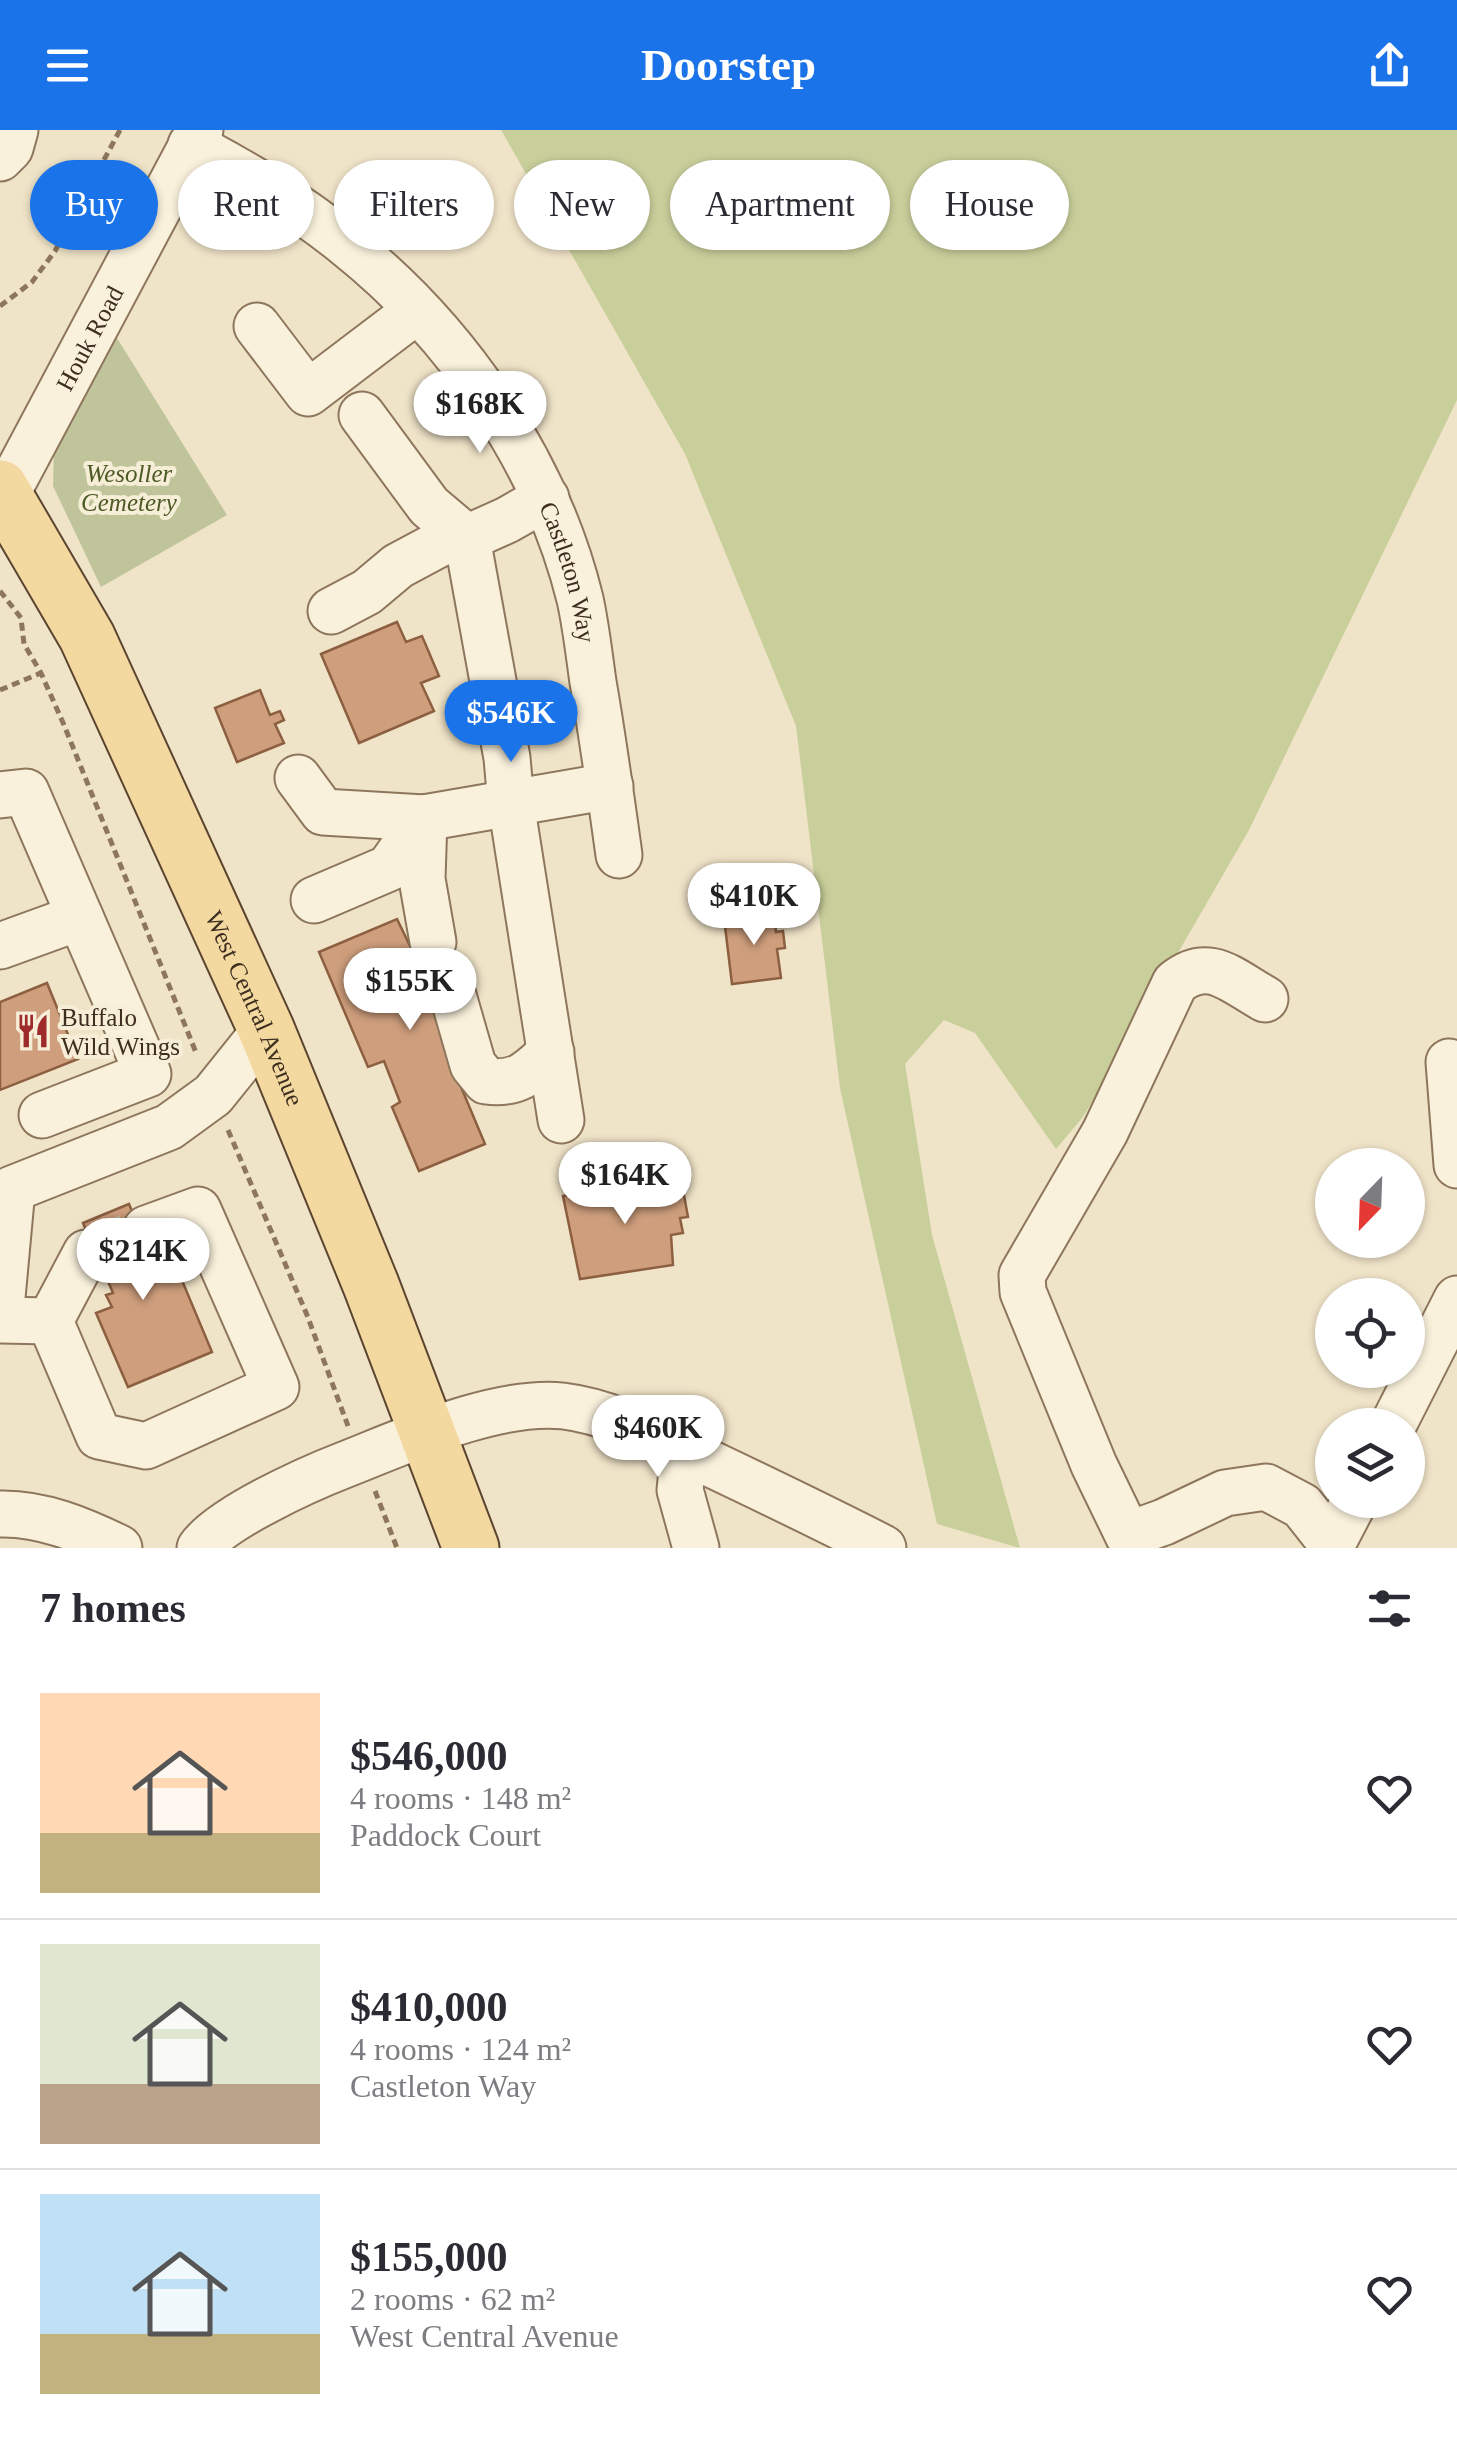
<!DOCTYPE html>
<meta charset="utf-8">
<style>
body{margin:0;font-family:"Times New Roman",serif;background:#f7f7f7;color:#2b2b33;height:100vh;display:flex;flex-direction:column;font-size:38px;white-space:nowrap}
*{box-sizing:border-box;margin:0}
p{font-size:32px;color:#7c7c81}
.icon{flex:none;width:55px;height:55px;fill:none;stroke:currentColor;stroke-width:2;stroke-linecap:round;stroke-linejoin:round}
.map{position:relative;height:1418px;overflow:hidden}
.side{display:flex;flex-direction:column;background:#fff;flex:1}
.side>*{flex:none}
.hud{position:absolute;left:30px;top:30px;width:1398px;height:90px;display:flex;gap:20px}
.needle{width:65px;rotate:203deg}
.tools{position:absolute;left:1315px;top:1018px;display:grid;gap:20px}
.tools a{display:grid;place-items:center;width:110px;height:110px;border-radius:50%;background:#fff;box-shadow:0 2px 8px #0004;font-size:50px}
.price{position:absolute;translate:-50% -85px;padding:0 22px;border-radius:35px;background:#fff;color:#222;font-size:32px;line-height:65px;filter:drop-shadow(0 2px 5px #0008)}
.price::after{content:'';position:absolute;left:50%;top:60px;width:30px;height:22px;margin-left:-15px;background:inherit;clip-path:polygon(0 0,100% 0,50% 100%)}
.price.selected{background:#1a73e8;color:#fff}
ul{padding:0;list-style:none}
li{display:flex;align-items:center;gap:30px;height:250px;padding:0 40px}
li+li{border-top:2px solid #e1e1e2}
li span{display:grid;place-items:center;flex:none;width:280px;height:200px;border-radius:0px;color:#555}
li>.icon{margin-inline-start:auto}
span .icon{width:120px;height:120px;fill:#fffc;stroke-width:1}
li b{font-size:42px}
h2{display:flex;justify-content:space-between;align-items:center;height:120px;padding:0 40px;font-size:42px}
.tag{padding:0 35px;border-radius:45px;background:#fff;box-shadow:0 2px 8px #0004;font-size:35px;line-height:90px}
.tag.selected{background:#1a73e8;color:#fff}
header{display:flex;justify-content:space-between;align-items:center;height:130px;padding:0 40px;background:#1a73e8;color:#fff;font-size:45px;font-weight:700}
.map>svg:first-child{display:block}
.green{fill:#c9cf9b}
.cemetery{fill:#bfc49a}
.building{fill:#cf9f7d;stroke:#8d5f41;stroke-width:2.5}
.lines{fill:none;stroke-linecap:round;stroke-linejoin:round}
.minor-tunnel{stroke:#ccc0a6;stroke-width:45;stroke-dasharray:45 22;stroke-linecap:butt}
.minor-casing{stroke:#8d765c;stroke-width:49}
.major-casing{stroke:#5b4430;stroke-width:59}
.path{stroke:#8d765c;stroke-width:5;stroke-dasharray:8 5;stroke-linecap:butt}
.minor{stroke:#faf1dc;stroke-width:45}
.major{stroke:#f3d9a0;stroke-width:55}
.labels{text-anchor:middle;stroke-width:8;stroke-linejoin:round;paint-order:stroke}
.street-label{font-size:25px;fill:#3d2e20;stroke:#f7eed8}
.park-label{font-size:25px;font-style:italic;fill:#4d5a26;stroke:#f7eed8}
.poi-label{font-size:25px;fill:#3d2e20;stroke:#f7eed8;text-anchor:start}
</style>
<header><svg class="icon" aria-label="menu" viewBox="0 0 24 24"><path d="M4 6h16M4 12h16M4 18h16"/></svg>Doorstep<svg class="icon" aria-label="share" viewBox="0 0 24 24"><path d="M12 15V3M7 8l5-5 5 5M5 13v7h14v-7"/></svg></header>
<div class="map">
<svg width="1457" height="1418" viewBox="0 0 1457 1418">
<rect width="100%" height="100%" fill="#f0e4c8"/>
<!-- green -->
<path class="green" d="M501,0H1457V270L1249,700L1083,987L1056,1019L975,903L944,890L905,934L932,1105L1020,1418L937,1394L840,958L796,596L685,324Z"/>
<!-- cemetery -->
<path class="cemetery" d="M112,200L227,385L101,457L53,356L54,318Z"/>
<!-- building -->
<g class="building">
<path d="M397,492L406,512L422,506L439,546L421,553L434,581L359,613L321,524Z"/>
<path d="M260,560L270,585L280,581L284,590L275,594L284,613L237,632L215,578Z"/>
<path d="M774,782L776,802L783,801L785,818L777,819L781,848L732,854L724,788Z"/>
<path d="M397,789L411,818L417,815H450L466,851L456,945L485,1014L419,1041L392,977L400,972L384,931L368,937L319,822Z"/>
<path d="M47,853L78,929L0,960V872Z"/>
<path d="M672,1048L675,1066L684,1065L688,1087L680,1088L683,1103L671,1105L673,1135L580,1149L563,1066Z"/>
<path d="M129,1074L158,1144L164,1143L169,1152L181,1148L212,1222L128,1257L96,1183L112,1177L106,1165L113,1163L83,1093Z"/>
</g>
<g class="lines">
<!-- minor-tunnel -->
<path class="minor-tunnel" d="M86,1123L146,1099"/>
<!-- minor casing -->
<g class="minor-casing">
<g id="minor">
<path id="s1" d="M191,15C246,44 297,74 345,113C456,201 546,331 580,469C586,496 589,524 593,552C603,609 611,667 619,725"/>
<path d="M0,28L10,18L15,0"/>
<path d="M257,196L308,263L416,181"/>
<path d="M362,285L429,376L467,408L507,628L511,673L561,990"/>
<path id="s2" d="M0,376L200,0"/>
<path d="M331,481L367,462L398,436L441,413L467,408L507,390L546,368"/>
<path d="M298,648L323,682L424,688L610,656"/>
<path d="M0,665L26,662L148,944L42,985"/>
<path d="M424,688L422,749L433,812"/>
<path d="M314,770L389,738L424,688"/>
<path d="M0,816L80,787"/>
<path d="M452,862L473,935L486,951C518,955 529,943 551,922"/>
<path d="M1265,869C1232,851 1209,825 1175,853L1105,1002L1022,1145L1023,1162L1094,1335L1128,1405L1164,1392L1225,1363L1266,1357L1302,1376L1332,1414"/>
<path d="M1449,932L1457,1035"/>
<path d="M0,1189L12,1059L169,997L213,965L266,899"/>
<path d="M0,1190L50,1191L99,1306L146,1316L276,1257L198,1080L146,1099"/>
<path d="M50,1191L86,1123"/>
<path d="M1393,1295L1457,1169"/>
<path d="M684,1321L680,1360L696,1418"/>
<path d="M0,1384C42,1383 82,1400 119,1418"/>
<path d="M200,1418C221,1388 308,1349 344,1335C405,1311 497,1269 563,1276C614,1282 660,1309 705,1331C764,1359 824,1388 883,1418"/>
<path d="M1330,1418L1355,1370"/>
</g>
</g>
<!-- major casing -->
<g class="major-casing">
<g id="major">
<path id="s3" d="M0,358L87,507L266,899L371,1155L471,1418"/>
</g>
</g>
<!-- path -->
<g class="path">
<path d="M0,176L32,152L55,121L120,0"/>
<path d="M0,461L21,488L24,514L41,543L64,595L197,925"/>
<path d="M0,560L41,543"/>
<path d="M228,1000L307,1185L348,1296"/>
<path d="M375,1361L397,1418"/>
</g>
<!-- minor -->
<use href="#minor" class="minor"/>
<!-- major -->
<use href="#major" class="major"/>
</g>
<!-- icons -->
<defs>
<g id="restaurant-bare" transform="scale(2.7)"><path d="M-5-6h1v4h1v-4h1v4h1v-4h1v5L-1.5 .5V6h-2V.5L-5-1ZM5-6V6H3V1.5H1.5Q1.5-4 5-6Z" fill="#9e2a2b" stroke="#f7eed8" stroke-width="2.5" paint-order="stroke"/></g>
</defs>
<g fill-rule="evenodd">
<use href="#restaurant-bare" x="33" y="901"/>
</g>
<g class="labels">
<!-- street labels -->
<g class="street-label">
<text dy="9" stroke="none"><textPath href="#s2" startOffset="190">Houk Road</textPath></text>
<text dy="9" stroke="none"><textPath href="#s1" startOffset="588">Castleton Way</textPath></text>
<text dy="9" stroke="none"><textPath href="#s3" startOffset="580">West Central Avenue</textPath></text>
</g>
<!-- park labels -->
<g class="park-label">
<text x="129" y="352">Wesoller<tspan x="129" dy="29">Cemetery</tspan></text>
</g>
<!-- poi labels -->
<g class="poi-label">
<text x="61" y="896">Buffalo<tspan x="61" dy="29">Wild Wings</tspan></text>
</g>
</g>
</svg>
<div class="tools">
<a><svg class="needle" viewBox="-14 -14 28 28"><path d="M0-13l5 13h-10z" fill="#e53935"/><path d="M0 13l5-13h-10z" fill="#7c7c81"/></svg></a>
<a><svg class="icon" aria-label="locate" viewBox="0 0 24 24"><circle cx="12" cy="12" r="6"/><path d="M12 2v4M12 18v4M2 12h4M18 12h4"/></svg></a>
<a><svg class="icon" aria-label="layers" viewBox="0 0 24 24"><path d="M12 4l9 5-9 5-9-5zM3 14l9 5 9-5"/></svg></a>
</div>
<b class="price" style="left:480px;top:326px">$168K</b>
<b class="price selected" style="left:511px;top:635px">$546K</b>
<b class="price" style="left:754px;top:818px">$410K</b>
<b class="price" style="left:410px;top:903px">$155K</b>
<b class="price" style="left:625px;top:1097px">$164K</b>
<b class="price" style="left:143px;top:1173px">$214K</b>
<b class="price" style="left:658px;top:1350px">$460K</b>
<div class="hud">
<a class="tag selected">Buy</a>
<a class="tag">Rent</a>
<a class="tag">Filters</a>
<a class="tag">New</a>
<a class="tag">Apartment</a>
<a class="tag">House</a>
</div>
</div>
<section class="side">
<h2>7 homes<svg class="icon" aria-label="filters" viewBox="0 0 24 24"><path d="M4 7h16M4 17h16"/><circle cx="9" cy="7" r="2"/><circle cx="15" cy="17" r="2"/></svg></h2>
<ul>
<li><span style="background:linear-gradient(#ffd9b3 70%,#c2b280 0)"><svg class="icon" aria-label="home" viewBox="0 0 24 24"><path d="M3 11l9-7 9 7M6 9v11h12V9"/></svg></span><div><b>$546,000</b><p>4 rooms · 148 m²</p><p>Paddock Court</p></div><svg class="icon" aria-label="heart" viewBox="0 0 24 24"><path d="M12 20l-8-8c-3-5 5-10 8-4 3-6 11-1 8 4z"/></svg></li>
<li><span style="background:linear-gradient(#dfe7d0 70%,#b9a48a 0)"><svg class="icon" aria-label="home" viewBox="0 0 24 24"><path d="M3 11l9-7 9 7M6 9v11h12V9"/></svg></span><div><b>$410,000</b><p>4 rooms · 124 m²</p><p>Castleton Way</p></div><svg class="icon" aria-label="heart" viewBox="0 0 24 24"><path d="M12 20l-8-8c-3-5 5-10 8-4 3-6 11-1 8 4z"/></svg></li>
<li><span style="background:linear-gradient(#bfe0f5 70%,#c2b280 0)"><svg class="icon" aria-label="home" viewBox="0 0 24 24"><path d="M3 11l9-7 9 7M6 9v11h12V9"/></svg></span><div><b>$155,000</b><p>2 rooms · 62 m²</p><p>West Central Avenue</p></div><svg class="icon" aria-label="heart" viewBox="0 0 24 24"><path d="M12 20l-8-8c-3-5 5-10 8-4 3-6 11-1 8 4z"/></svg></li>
</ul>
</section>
